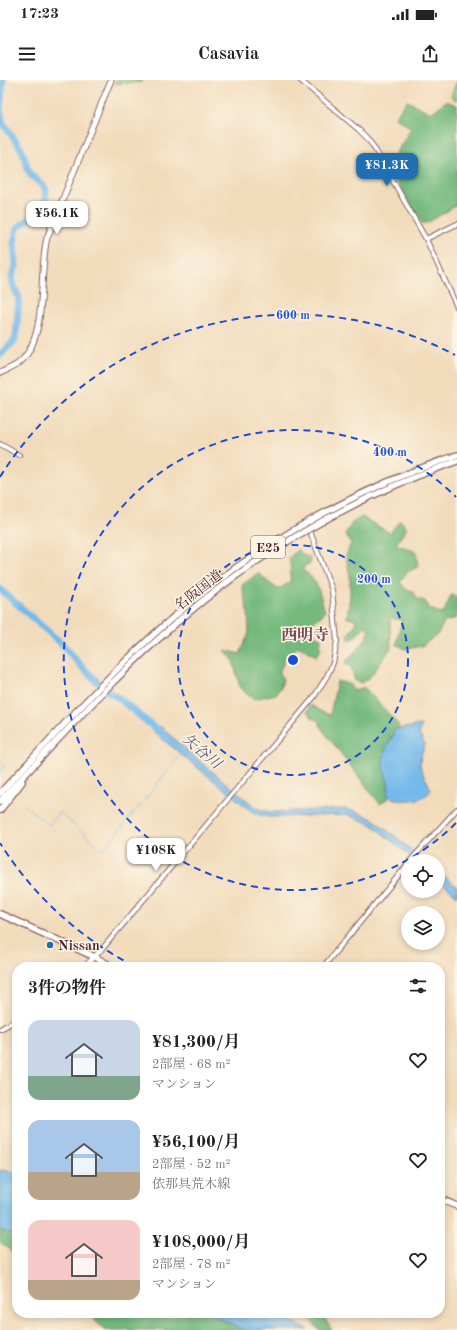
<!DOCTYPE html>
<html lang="ja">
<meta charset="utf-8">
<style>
body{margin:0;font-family:"Old Standard TT","Noto Serif JP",serif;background:#f2f2f2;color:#222;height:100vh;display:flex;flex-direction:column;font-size:15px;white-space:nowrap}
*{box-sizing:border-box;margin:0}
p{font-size:13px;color:#767676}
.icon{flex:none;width:22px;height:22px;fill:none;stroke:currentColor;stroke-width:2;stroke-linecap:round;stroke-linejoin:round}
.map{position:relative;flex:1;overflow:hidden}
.details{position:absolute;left:12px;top:882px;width:433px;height:356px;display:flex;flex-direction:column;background:#fff;border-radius:16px;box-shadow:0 2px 6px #0003}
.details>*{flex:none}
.tools{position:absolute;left:401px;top:774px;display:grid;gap:8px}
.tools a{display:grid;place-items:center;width:44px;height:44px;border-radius:50%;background:#fff;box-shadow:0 2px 6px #0003;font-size:20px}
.price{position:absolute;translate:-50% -34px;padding:0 9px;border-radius:8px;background:#fff;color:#222;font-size:13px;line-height:26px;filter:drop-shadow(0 1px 2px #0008)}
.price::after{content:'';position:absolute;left:50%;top:24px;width:12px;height:9px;margin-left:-6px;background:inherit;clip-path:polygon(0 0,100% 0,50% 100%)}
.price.selected{background:#1f6fb2;color:#fff}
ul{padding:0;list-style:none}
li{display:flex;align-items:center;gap:12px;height:100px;padding:0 16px}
li span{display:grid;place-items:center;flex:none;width:112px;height:80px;border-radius:12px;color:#555}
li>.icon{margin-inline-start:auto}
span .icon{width:48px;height:48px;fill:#fffc;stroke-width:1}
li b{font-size:17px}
h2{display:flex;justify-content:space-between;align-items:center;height:48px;padding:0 16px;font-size:17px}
.status{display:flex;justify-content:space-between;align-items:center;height:28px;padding:0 20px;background:#fff;direction:ltr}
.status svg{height:11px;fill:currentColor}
header{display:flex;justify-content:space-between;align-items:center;height:52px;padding:0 16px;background:#fff;font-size:18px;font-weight:800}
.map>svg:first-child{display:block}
.green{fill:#91d994;stroke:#6e7c60}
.forest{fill:#74b97e;stroke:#5f6c54}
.water{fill:#73baeb;stroke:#5e6c8b}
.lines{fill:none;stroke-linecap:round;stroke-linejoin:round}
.stream{stroke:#73baeb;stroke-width:1}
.river{stroke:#73baeb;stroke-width:7}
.minor-casing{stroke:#85615d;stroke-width:6}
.major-casing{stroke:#85615d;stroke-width:7}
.highway-casing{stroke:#85615d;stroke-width:8}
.minor{stroke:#fff;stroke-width:4}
.major{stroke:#fff;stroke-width:5}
.highway{stroke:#fff;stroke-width:5.5}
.ring{fill:none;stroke:#1d4ed8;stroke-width:2;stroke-dasharray:7 5}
.poi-dot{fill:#1f6fb2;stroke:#fcf5e5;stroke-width:1.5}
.labels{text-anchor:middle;stroke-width:3;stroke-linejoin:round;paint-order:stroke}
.shield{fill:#fcf5e5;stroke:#7f5f63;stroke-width:1}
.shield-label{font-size:13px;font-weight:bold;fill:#4a1f2b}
.street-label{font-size:14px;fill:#4a1f2b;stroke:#fcf5e5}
.poi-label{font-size:14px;font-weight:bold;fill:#4a1f2b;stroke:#fcf5e5;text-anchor:start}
.water-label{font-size:15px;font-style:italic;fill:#58556e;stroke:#fcf5e5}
.quarter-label{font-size:16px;font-weight:bold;fill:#7a4658;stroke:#fcf5e5}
.centre{fill:#1d4ed8;stroke:#fcf5e5;stroke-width:2}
.ring-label{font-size:12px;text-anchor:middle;font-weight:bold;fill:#1d4ed8;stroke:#fcf5e5;stroke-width:3;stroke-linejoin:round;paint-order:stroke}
</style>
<div class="status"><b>17:23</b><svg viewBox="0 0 49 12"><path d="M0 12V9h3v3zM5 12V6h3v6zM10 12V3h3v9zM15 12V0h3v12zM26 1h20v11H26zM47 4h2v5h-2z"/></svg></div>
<header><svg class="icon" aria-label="menu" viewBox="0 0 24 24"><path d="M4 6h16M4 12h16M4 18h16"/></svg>Casavia<svg class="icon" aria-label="share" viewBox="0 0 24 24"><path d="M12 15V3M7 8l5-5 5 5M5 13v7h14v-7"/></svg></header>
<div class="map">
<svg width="457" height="1250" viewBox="0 0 457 1250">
<rect width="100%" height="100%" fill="#fcf5e5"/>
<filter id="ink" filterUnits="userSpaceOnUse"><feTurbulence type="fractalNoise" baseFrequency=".025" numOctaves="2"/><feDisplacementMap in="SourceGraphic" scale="8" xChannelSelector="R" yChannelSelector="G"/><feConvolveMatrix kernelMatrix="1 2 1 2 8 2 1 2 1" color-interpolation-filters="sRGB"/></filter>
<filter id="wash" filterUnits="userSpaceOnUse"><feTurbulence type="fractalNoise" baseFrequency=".012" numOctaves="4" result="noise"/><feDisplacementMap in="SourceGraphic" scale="16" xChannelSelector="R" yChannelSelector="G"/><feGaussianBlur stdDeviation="0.9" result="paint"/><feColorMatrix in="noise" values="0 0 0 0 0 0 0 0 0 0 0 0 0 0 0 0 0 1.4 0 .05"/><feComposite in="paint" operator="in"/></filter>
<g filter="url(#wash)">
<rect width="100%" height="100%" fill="#f2dbbb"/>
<!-- green -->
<g class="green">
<path d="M116,0H142V2L115,4Z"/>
<path d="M457,1V21L451,16Z"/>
</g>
<!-- forest -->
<g class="forest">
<path d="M407,21L431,33L446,21L457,25V125L427,143H422L417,137L388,87L411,48L395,37Z"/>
<path d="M362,437L390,453L400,440L407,448L396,464L416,472L418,487L407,492L400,502L406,509L413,511L417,519L425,521L428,528L443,534L451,515L457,516V538L444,542L438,554L422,566L405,569L396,564L402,540L390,538L391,568L370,597L361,603L355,601L351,587L345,583L365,560L370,550L365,546L354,558L349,560L348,554L356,544L355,539L347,538L350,515V496L346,476L351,463L345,454L352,443Z"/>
<path d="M298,469L303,475L310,478L311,483L304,486L303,491C318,497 321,519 325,532L306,549L310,554L321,558L320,571L317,576L298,566L284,581L279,593L283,599L281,607L276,614L253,619L240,608L233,580L225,570L240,574L249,553L248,533L242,505L258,493L268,502L278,509L290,502L291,489L289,478Z"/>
<path d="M337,601L349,604L354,611L364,607L398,644L399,649L394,650V654L390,658L384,690L388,704L389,711L387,714L390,717L380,724L322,649L319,641L312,638L307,631L311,625L320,631L330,635Z"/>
<path d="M0,1150L17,1156V1175L0,1162Z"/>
<path d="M87,1233H208L244,1250H105Z"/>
<path d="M305,1233H321L332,1250H319Z"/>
</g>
<!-- water -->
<g class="water">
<path d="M421,645L419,654L425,665C415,688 422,689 431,710C424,722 396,724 387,714C392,706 385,697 384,689C381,676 387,664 394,654L393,650Z"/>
<path d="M160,646L190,673L249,722L259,729L270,732L345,729C357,732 366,735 376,741L425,781H416L371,744L348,735L269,737L254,733L155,653Z"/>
<path d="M438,791L457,807V816L438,800Z"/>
<path d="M0,1090L17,1092V1156L0,1150Z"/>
<path d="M208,1233H279L286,1238L308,1250H244Z"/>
</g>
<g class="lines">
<!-- stream -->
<g class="stream">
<path d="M0,682L5,686L0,692"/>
<path d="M144,721L181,674"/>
<path d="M24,725L49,745L59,732L103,770L141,724"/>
</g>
<!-- river -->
<g class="river">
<path d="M0,29L3,0"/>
<path d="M0,32L3,43L22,70L27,87L31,95L42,104L46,110L45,121L39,132L18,147L16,152L14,163L16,186L12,196L13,204L19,218L16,256L14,261L0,275"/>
<path d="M0,509L63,565L83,588L108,612L119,618L164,656"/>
</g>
</g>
</g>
<g filter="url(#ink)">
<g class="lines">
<!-- minor casing -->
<g class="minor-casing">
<g id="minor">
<path d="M300,0L359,50L366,57L373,66L426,159L457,227"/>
<path d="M426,159L457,144"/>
<path d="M0,364L19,375"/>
<path d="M410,781L457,729"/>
<path d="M84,887L103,868L314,617L327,596L333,583L337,561L332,510L311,454"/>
<path d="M323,887L408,784"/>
<path d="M0,949L17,940"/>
</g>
</g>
<!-- major casing -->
<g class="major-casing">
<path id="major" d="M0,293C6,290 14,287 19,283C49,258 38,193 47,158L111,0"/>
</g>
<!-- highway casing -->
<g class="highway-casing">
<g id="highway">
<path d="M0,713C55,655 109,593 170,540C253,467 352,411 457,375"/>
<path d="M0,721C51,668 101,611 156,561C242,481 346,420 457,381"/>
<path d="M0,730L22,702"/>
<path d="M0,834L95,877L113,887"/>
<path d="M440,1119L457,1126"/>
</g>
</g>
<!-- minor -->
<use href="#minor" class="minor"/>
<!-- major -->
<use href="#major" class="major"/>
<!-- highway -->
<use href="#highway" class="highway"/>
</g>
</g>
<!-- distance rings -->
<g class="ring">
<circle cx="293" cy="580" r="115"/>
<path d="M456 743A230 230 0 1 1 456 417"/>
<path d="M134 886A345 345 0 0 1 0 763M0 397A345 345 0 0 1 455 275"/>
</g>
<!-- markers -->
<circle class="poi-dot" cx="50" cy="865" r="4"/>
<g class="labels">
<!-- shield labels -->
<rect class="shield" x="251" y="456" width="34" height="22" rx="3"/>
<g class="shield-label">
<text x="268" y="472">E25</text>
</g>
<!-- street labels -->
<g class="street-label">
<text transform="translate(198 510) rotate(-38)" y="5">名阪国道</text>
</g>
<!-- poi labels -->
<g class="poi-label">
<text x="58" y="870">Nissan</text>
</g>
<!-- water labels -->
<g class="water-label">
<text transform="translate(202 671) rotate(40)" y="5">矢谷川</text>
</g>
<!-- quarter labels -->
<g class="quarter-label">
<text x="305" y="560">西明寺</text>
</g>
</g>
<circle cx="293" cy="580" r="6" class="centre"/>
<g class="ring-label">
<text x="293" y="239">600 m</text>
<text x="390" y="376">400 m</text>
<text x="374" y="503">200 m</text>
</g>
</svg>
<div class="tools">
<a><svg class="icon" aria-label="locate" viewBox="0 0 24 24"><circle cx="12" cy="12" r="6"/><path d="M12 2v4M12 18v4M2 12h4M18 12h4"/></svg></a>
<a><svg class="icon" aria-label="layers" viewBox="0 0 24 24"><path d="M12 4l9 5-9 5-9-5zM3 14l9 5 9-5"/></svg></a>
</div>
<b class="price selected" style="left:387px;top:107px">¥81.3K</b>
<b class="price" style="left:57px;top:155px">¥56.1K</b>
<b class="price" style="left:156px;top:792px">¥108K</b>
<section class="details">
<h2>3件の物件<svg class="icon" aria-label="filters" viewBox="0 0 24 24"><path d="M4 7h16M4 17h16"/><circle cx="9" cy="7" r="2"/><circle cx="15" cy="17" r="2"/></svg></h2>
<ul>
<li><span style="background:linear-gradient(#c9d6e8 70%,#7fa58c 0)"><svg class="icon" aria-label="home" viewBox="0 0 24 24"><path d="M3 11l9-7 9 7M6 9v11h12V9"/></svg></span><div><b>¥81,300/月</b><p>2部屋 · 68 m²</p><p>マンション</p></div><svg class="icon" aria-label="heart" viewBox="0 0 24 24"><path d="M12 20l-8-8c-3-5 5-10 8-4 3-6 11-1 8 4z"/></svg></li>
<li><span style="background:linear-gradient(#a9c7e8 65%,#b9a48a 0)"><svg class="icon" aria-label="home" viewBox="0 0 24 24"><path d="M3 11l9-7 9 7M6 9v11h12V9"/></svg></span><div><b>¥56,100/月</b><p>2部屋 · 52 m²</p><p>依那具荒木線</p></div><svg class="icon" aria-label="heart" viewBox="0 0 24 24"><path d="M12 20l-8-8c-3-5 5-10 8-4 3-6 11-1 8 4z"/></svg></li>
<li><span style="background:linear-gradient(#f6c9c9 75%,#b9a48a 0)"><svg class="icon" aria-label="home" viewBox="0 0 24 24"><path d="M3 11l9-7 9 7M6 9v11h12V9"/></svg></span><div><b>¥108,000/月</b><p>2部屋 · 78 m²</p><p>マンション</p></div><svg class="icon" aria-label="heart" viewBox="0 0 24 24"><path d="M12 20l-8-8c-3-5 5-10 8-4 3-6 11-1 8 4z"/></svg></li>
</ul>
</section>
</div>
